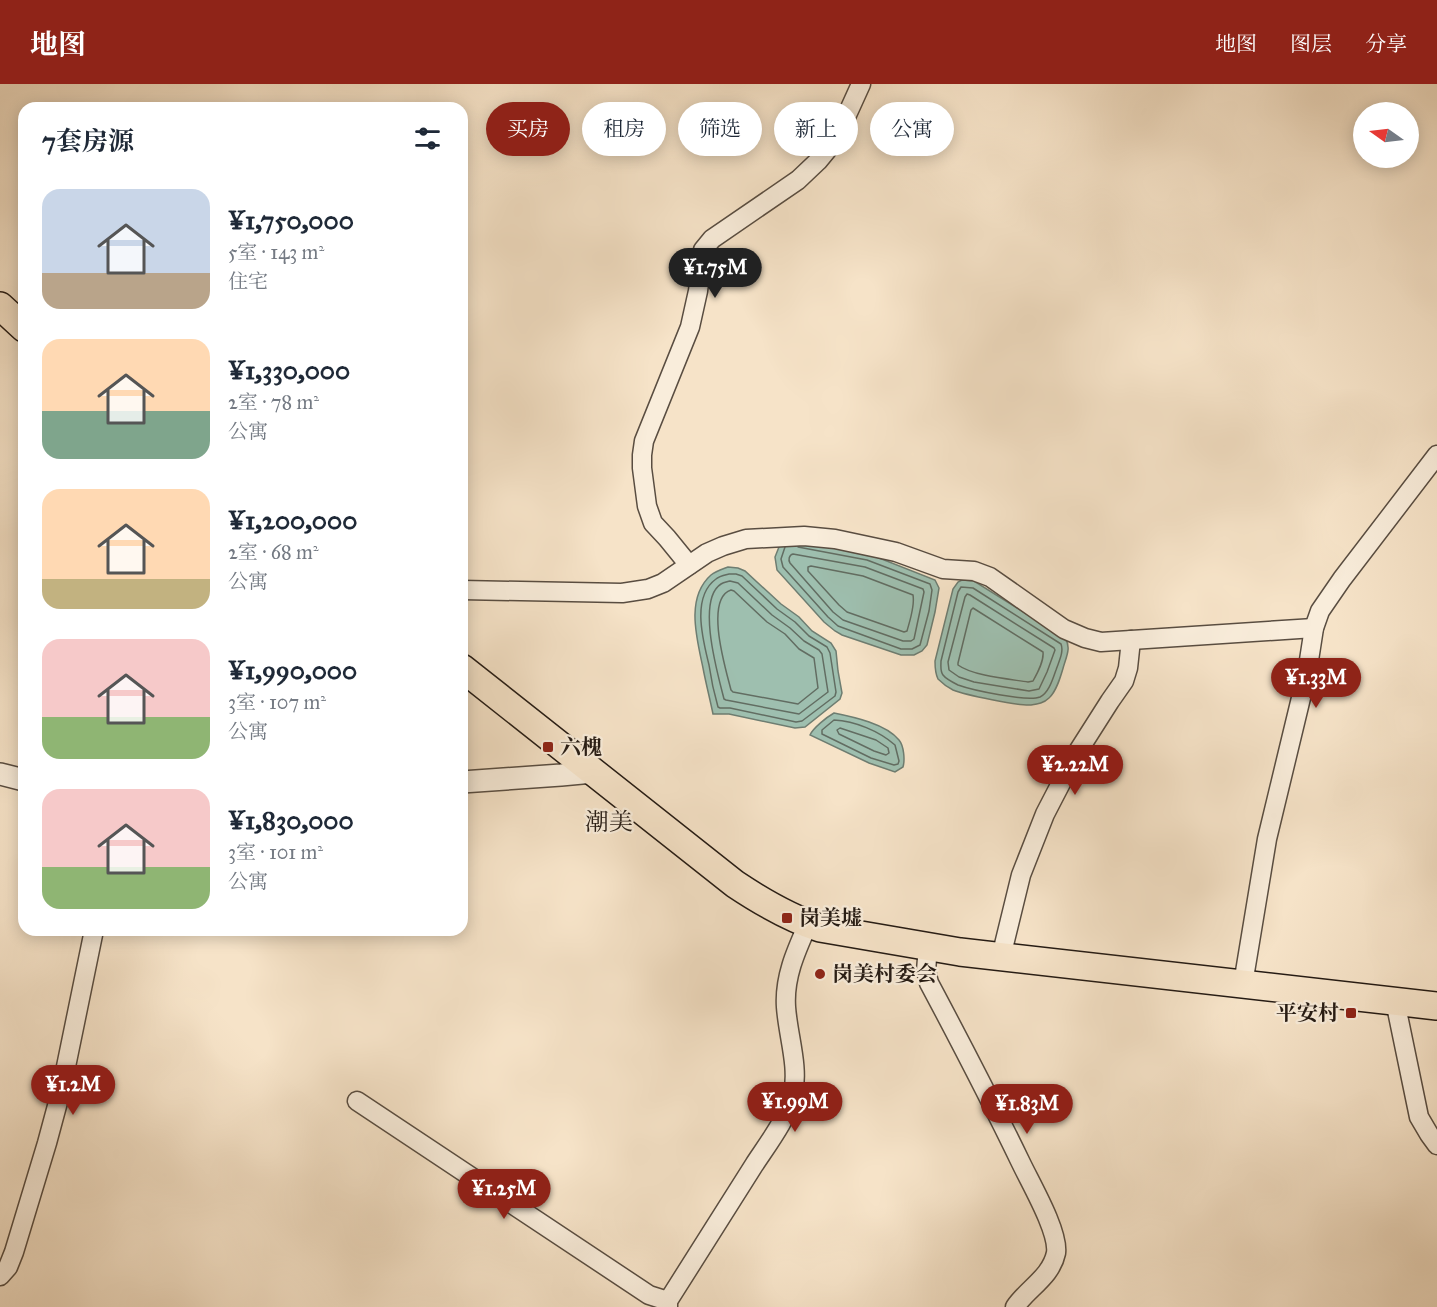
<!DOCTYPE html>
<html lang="zh">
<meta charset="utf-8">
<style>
body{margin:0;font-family:"IM FELL Great Primer","Noto Serif SC",serif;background:#f2f2f3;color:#1f2937;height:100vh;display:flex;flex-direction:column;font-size:22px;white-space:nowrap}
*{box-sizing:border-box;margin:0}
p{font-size:20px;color:#747a83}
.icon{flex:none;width:33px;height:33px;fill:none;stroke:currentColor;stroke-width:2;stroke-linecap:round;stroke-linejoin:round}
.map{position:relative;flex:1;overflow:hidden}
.drawer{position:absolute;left:18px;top:18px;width:450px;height:834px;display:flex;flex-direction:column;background:#fff;border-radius:18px;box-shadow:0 3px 15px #0003}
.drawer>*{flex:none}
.banner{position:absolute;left:486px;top:18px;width:570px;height:54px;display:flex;gap:12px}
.needle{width:39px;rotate:284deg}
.tools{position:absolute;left:1353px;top:18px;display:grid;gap:12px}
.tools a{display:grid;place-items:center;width:66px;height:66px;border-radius:50%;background:#fff;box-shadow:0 3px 15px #0003;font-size:30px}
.price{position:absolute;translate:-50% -51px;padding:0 14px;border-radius:21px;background:#8f2418;color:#fff;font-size:20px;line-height:39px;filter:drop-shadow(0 2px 3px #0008)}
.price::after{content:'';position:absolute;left:50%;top:36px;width:18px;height:14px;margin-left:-9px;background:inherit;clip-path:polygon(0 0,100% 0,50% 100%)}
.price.selected{background:#222;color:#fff}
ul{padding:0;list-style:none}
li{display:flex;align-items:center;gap:18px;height:150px;padding:0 24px}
li span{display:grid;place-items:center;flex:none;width:168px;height:120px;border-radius:18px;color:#555}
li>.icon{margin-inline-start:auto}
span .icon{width:72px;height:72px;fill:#fffc;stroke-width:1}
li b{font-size:26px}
h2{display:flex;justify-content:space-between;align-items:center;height:72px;padding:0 24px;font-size:26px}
.pill{padding:0 21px;border-radius:27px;background:#fff;box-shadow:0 3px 15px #0003;font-size:21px;line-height:54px}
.pill.selected{background:#8f2418;color:#fff}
header{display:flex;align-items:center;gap:36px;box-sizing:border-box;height:84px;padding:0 30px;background:#8f2418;color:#fff}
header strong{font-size:28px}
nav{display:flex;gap:33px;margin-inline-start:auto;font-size:21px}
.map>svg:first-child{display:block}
.water{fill:#9ebfaf;stroke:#6e7d71;stroke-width:1.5}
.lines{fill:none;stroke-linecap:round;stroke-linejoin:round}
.shore{stroke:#626d62;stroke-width:1.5}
.minor-casing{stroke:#594d41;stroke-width:21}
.tertiary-casing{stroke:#594d41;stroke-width:24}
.primary-casing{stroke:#251b14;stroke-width:30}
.minor{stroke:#f9eddb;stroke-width:18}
.tertiary{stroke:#f9eddb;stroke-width:21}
.primary{stroke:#f6e3c8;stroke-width:27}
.poi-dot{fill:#8f2418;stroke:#f9eddb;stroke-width:2}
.labels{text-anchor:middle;stroke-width:4.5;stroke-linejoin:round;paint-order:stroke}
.poi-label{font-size:21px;font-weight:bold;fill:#251b14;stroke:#f9eddb;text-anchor:start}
.quarter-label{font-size:24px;fill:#251b14;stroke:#f9eddb}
</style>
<header>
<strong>地图</strong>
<nav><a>地图</a><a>图层</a><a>分享</a></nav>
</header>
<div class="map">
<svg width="1437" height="1223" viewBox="0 0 1437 1223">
<rect width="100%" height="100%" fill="#f6e3c8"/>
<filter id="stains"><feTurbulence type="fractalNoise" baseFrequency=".00333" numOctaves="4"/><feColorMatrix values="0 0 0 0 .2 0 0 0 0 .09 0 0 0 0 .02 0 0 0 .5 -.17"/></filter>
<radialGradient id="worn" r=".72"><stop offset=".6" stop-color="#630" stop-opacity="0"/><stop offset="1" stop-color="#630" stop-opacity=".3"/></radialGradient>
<!-- water -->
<g class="water">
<path d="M793,456L869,470L935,496L939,504L935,528L927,561L922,567L914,571H901L842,551L835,547L824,538L777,486L775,473L781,458Z"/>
<path d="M728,483L738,484L745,487L781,520L799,533L812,547L831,559L836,567L838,587L842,609L840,615L805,643L795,644L729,630H713C710,615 706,600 703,584C697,555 685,514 711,491C716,487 723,485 728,483Z"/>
<path d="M962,496L974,497L1065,554C1071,563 1067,571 1064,581C1061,591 1057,607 1049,614C1044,619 1038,620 1031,621C1019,622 965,611 953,606C949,604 942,599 938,595C935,589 935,583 935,577L953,505L958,498Z"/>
<path d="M834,629C854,633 886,640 899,656C904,662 905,676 903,683L895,688L869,679L810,651C813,644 827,633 834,629Z"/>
</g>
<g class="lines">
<!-- shore -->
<g class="shore">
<path d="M785,463L781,475L783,483L828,533L838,542L901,565H912L920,561L929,527L932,506L930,500L867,476L798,463"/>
<path d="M793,470L865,483L923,505L924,508L914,555L911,557H903L843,536L833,528L790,479C788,476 789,471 793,470Z"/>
<path d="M811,482L863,492L913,511C915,522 910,536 907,547L904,548L847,528L839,521L808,487V483Z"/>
<path d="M729,490H736L742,492L777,525L795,538L809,552L827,563L830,569L836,608L835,612L802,637L796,638L730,624H720L718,623C714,609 711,595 709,581C703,556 691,513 716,495C719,492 725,491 729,490Z"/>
<path d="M730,497L738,499L772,531L790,544L804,557L819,566L822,570L828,608L799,630L726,616L724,615C718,591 696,516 721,500C724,498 727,498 730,497Z"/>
<path d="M961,503L973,504L1061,560C1064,568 1059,577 1056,586C1053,594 1049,609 1040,613C1027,618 972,606 958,601C954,599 946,595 943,591C940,587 941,582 941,577L958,508Z"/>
<path d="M731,506L734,507L767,538L785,550L799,565L814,574L818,604L798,620L733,608L731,606C726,586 704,515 731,506Z"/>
<path d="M967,510L970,511L1054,564L1055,566L1047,588L1039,605L1029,607L974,598L959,593L949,586L948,578L965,513Z"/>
<path d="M973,524L1043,568C1044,577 1038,588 1033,597L1028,598C1009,595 973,592 958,581V579L971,526Z"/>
<path d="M834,636C855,637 879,647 895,661L899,677L898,680L894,681L871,674L822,650V646Z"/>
<path d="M840,644L876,656L888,664L889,669L886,671L874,667L839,650L837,646Z"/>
</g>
<!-- minor casing -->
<g class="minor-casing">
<g id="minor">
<path d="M689,481L667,454L653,439L647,422L642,384V371L644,357L690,243L698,207L703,166L712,155L798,96L818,77L832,60L841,44L861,0"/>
<path d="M462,506L622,509L648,505L663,499L707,469L723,462L746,455L804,452L835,455L896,468L943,485L974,487L990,493L1064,545L1085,554L1101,558L1314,544"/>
<path d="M928,862L926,887L929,899C961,959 992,1019 1021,1079C1031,1100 1059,1148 1056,1169C1051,1193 1028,1204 1015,1223"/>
<path d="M1001,873L1021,791L1045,730L1075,672L1110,617L1124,597L1128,584L1131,556"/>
<path d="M1243,900L1267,755L1307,589L1314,544L1320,527L1342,495L1437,371"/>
<path d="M1395,917L1419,1033L1429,1050L1437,1061"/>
<path d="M357,1017L649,1211L668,1217"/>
<path d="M0,1192L8,1183L14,1168L47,1059L61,1007L94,846"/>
<path d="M668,1223V1217C696,1172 725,1127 754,1081C767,1061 788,1034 793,1010C799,982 788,952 786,923C784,893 796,867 808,840"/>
</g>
</g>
<!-- tertiary casing -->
<g class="tertiary-casing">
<g id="tertiary">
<path d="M0,690L24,696"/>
<path d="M462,698L561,691L593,688"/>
</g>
</g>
<!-- primary casing -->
<g class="primary-casing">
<g id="primary">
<path d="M0,222L24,244"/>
<path d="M462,584L735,800C762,818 789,834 820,844L960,868L1437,922"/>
</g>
</g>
<!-- minor -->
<use href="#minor" class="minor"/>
<!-- tertiary -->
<use href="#tertiary" class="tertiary"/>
<!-- primary -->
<use href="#primary" class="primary"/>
</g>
<!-- markers -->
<g class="poi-dot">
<rect x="542" y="657" width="12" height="12" rx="3"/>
<rect x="781" y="828" width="12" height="12" rx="3"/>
<circle cx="820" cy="890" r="6"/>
<rect x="1345" y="923" width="12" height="12" rx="3"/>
</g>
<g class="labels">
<!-- poi labels -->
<g class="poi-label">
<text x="560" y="670">六槐</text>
<text x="799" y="841">岗美墟</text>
<text x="832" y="897">岗美村委会</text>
<text x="1339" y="936" text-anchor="end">平安村</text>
</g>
<!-- quarter labels -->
<g class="quarter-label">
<text x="609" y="746">潮美</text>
</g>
</g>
<rect width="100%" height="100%" filter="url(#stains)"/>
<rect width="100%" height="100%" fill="url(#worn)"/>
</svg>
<div class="tools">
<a><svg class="needle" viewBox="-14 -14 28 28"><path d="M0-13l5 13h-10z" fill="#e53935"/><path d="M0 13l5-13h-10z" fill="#747a83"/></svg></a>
</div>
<b class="price selected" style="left:715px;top:215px">¥1.75M</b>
<b class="price" style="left:1316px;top:625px">¥1.33M</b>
<b class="price" style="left:1075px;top:712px">¥2.22M</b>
<b class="price" style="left:73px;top:1032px">¥1.2M</b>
<b class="price" style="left:795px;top:1049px">¥1.99M</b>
<b class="price" style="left:1027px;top:1051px">¥1.83M</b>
<b class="price" style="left:504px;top:1136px">¥1.25M</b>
<div class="banner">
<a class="pill selected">买房</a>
<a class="pill">租房</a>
<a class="pill">筛选</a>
<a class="pill">新上</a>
<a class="pill">公寓</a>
</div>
<section class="drawer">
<h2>7套房源<svg class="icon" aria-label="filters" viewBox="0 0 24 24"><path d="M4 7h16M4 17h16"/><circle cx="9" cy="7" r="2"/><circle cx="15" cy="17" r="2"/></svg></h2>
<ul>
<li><span style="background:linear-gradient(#c9d6e8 70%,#b9a48a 0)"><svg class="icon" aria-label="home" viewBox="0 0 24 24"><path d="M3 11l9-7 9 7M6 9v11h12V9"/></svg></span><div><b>¥1,750,000</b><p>5室 · 143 m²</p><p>住宅</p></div></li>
<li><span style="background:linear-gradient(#ffd9b3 60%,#7fa58c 0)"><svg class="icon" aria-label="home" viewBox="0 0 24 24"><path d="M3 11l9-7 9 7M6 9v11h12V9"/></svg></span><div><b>¥1,330,000</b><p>2室 · 78 m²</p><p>公寓</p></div></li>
<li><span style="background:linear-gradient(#ffd9b3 75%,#c2b280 0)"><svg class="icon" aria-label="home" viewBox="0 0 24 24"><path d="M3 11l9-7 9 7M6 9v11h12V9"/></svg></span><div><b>¥1,200,000</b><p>2室 · 68 m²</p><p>公寓</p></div></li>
<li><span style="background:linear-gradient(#f6c9c9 65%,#8fb573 0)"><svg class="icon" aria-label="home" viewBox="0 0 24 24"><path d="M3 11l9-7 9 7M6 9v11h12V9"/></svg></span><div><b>¥1,990,000</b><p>3室 · 107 m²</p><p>公寓</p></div></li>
<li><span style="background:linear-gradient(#f6c9c9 65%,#8fb573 0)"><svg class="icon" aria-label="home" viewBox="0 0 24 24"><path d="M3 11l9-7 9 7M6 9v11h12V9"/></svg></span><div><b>¥1,830,000</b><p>3室 · 101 m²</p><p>公寓</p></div></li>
</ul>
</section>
</div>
